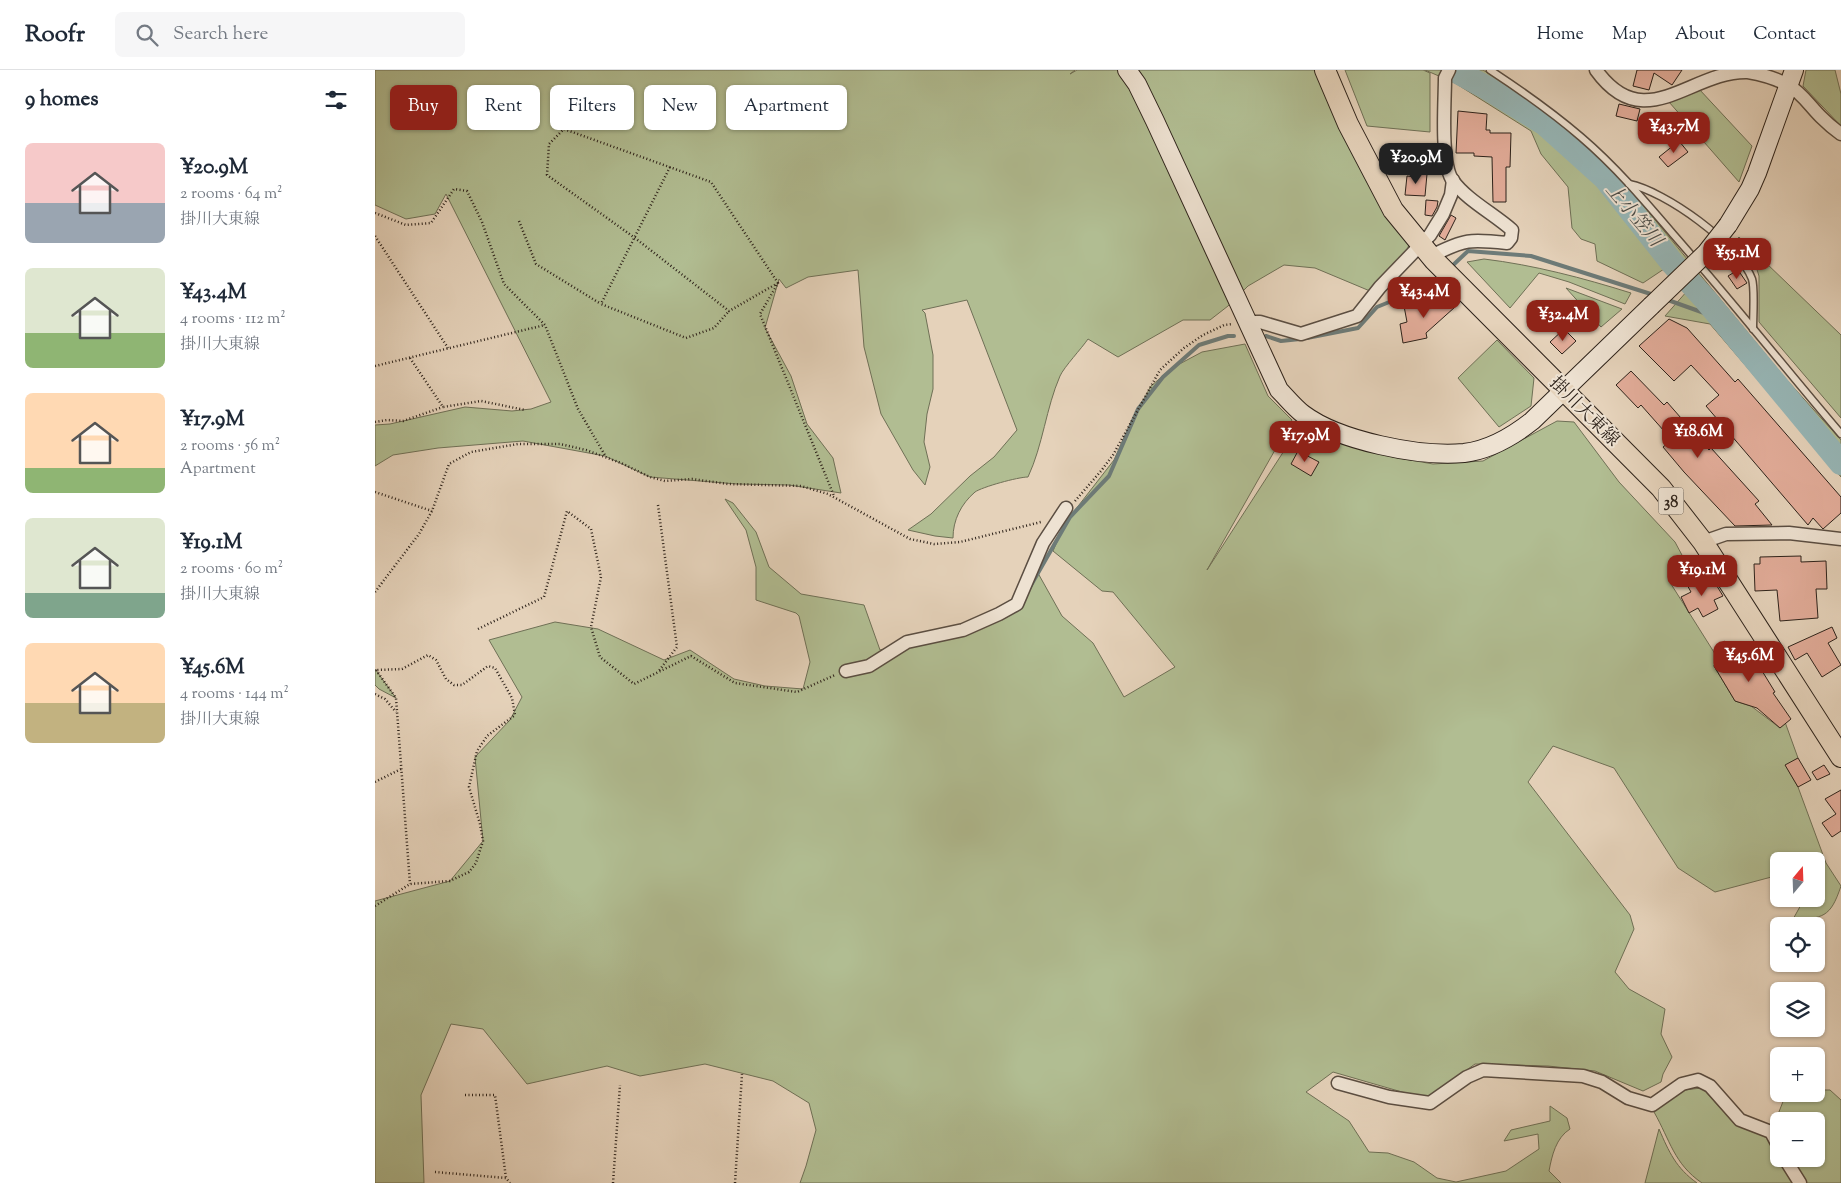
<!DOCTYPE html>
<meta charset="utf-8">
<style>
body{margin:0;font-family:"Sorts Mill Goudy","Noto Serif JP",serif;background:#f6f6f7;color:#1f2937;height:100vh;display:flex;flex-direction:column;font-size:19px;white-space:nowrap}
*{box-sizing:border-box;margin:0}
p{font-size:16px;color:#747a83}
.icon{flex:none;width:28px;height:28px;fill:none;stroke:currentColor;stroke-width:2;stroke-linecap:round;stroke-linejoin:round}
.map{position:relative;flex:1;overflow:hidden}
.sheet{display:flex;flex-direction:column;background:#fff;width:375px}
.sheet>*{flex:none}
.hud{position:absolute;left:15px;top:15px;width:475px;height:45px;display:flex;gap:10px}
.needle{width:32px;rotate:19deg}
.fabs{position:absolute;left:1395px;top:782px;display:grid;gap:10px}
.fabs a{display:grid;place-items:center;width:55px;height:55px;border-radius:8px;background:#fff;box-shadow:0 1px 4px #0004;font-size:25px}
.price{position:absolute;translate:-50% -42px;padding:0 11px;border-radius:10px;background:#8f2418;color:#fff;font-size:16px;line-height:32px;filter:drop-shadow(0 1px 2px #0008)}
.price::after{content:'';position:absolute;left:50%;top:30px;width:15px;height:11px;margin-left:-8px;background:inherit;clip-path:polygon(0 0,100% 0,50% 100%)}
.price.selected{background:#222;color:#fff}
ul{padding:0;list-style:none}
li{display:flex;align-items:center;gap:15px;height:125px;padding:0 25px}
li span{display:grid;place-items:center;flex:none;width:140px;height:100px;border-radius:8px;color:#555}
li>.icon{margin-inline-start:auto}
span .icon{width:60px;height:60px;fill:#fffc;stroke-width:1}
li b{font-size:21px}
h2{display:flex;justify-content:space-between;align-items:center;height:60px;padding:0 25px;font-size:21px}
.pill{padding:0 18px;border-radius:8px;background:#fff;box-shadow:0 1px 4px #0004;font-size:18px;line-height:45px}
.pill.selected{background:#8f2418;color:#fff}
header{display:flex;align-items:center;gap:30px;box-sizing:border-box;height:70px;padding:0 25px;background:#fff;border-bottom:1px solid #e0e1e3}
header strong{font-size:24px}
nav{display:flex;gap:28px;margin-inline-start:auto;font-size:18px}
.search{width:350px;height:45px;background:#f6f6f7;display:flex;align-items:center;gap:12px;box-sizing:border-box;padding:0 18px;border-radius:8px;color:#747a83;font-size:19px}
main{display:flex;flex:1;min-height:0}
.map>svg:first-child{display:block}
.green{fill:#b1bd92;stroke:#6f7056}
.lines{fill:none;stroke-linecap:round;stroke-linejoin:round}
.stream{stroke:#6d7b78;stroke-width:4}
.river{stroke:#97b6b6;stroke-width:24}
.building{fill:#e2ac99;stroke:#2d221a}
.lane-casing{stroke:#5b4e42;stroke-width:9}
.street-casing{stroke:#5b4e42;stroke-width:15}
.secondary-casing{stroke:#2d221a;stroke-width:20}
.primary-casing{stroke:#2d221a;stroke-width:22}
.path{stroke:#2d221a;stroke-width:2.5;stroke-dasharray:1 2.5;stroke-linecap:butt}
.lane{stroke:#eee2d2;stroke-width:6}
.street{stroke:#eee2d2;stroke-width:12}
.secondary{stroke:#eee2d2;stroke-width:18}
.primary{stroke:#e5d2ba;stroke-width:20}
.secondary-bridge-casing{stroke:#2d221a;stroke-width:20;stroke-linecap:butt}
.secondary-bridge{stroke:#eee2d2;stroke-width:18}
.labels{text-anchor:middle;stroke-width:4;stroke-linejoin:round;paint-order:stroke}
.shield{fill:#eee2d2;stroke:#675c51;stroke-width:1}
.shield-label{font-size:16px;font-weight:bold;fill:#2d221a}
.street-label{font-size:18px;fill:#2d221a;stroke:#eee2d2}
.water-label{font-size:19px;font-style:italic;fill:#4d4e49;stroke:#eee2d2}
</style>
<header>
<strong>Roofr</strong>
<div class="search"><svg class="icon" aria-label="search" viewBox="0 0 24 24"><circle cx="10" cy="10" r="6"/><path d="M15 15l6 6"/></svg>Search here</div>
<nav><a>Home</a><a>Map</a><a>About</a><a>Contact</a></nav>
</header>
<main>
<section class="sheet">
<h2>9 homes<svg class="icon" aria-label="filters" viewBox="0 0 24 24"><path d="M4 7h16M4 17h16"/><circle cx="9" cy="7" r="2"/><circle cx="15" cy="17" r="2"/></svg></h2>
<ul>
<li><span style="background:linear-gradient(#f6c9c9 60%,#9aa5b1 0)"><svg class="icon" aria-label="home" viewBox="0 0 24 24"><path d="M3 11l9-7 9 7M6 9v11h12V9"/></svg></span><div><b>¥20.9M</b><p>2 rooms · 64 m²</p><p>掛川大東線</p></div></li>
<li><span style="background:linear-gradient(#dfe7d0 65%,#8fb573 0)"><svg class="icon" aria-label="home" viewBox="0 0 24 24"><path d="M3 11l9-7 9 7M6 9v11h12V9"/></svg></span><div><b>¥43.4M</b><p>4 rooms · 112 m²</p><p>掛川大東線</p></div></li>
<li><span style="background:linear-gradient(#ffd9b3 75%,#8fb573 0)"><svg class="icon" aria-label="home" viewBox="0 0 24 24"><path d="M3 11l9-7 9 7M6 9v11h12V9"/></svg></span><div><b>¥17.9M</b><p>2 rooms · 56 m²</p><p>Apartment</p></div></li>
<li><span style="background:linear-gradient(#dfe7d0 75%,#7fa58c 0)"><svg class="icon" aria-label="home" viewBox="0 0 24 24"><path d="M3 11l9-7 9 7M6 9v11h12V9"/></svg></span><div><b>¥19.1M</b><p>2 rooms · 60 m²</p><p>掛川大東線</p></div></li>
<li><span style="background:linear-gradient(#ffd9b3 60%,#c2b280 0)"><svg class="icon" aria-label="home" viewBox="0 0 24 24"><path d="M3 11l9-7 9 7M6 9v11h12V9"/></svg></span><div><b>¥45.6M</b><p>4 rooms · 144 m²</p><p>掛川大東線</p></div></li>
</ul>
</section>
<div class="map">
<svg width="1466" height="1113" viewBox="0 0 1466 1113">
<rect width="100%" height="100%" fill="#e5d2ba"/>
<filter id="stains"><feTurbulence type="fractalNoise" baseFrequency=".004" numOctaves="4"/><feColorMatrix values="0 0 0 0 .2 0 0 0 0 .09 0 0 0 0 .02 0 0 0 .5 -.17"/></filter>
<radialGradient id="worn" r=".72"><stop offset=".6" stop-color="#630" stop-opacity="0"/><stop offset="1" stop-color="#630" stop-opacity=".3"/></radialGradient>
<!-- green -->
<g class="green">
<path d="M0,0H700L695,4L702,0H940L1034,173L1033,178L995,221L940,198L909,195L873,216L853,236L835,250H808L743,287L713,269C707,278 689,297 685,306C671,338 668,375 653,407C643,407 607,417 600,422C586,434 578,450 578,468L560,466L533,460L556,444L595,406L619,387L642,360L592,230L547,240L550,243L558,285V319L552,344L549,372L555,397L550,415L538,400L506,344L489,277L483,200L433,207L411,218L404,209L390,258L416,306L432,354L458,388L466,423L414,415L362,414L275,407L230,386L148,371L63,378L18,385L0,396V355L15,354L90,337L137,341L156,339L176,332L71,124L60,144L31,149L0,135Z"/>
<path d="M970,0H1048L1055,3V62L992,56Z"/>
<path d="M1050,0H1108L1136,17L1196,65L1267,134L1410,308L1466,370V407L1335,254L1290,246L1313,220L1292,197L1268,213L1222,191L1220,174L1206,169L1197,158L1193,117L1166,84L1156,61L1080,13Z"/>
<path d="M1431,0H1460L1466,24V56L1428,16Z"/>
<path d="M1324,19L1377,76L1364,112L1294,32Z"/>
<path d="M1364,167L1466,265V348L1384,252V206L1379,190L1358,173Z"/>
<path d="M1109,189C1159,195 1208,208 1256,223L1250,234L1194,212L1164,203L1135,238L1092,192Z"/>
<path d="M1191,218L1247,239L1226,257Z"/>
<path d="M1122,270L1159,308L1156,336L1124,357L1083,308Z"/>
<path d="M870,274L893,326L917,350L832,500L927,353L958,370L1018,387L1058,394L1108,391L1182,351L1199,352L1244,412L1300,472L1308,487L1296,514L1342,587L1339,596L1360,631L1376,636L1405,658L1410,652L1423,688L1411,696L1423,717L1451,793L1466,816C1455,849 1448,847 1417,851L1427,833L1426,829H1441V791H1404V805L1340,822L1303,798L1239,698L1178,676L1153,712L1255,845L1259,859L1240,902L1254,919L1290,939L1286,964L1297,987L1288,1004L1286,1012L1268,1021L1220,1001L1173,996L1100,994L1051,1029L958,1002L931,1022L974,1051L994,1082L1013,1083L1039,1092L1062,1108L1081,1112L1131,1101L1164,1079L1163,1064L1129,1071L1136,1060L1175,1051V1036L1192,1048L1195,1059C1181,1068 1177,1085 1174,1101L1186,1113H425L431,1096L441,1060L434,1033L398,1011L330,994L265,1006L232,996L152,1014L108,959L76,954L46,1025L49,1113H0V831L75,811L108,771L100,687L135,650L147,627L114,570L180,552L223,559L289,590L315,580L359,609L390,616L428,619L435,592L424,546L421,543L381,530V497L371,460L350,429L358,433L381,462L394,497L426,524L489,535L505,580L588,560L641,534L659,496L687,546L718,573L749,627L800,597L738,522L727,521L678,481L690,453L739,390L756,352L776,316L797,298L827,282Z"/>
<path d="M0,599L21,628L4,619L0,615Z"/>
<path d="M1327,1018C1338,1029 1348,1043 1361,1052C1375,1063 1404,1065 1404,1089H1406L1420,1113H1327C1299,1094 1295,1070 1279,1042L1308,1020Z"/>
<path d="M1441,1020H1455L1466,1030V1113H1425L1411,1089H1441V1051H1404V1075L1396,1062L1411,1024H1441Z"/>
<path d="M1284,1059C1294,1082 1301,1098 1322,1113H1270Z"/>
</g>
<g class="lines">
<!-- stream -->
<g class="stream">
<path d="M1076,197L1093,181L1156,186L1279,225"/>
<path d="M1290,229L1346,249"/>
<path d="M891,266L906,271L925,269"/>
<path d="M932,268L983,258L1002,237L1056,215L1067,205"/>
<path d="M655,517L695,447L734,406L763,339L788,307L824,275L853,266H859"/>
</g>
<!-- river -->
<path class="river" d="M1079,0L1112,18L1170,54L1230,108L1298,194L1331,230L1466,393"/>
</g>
<!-- building -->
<g class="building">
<path d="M1262,0H1307L1297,15L1279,3L1274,20L1258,16Z"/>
<path d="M1244,34L1265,39L1262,51L1241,46Z"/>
<path d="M1083,41L1112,44L1111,60H1115V63H1136L1135,97H1131V132H1118L1117,87L1099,86V83H1081Z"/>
<path d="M1304,71L1313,82L1293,97L1284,87Z"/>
<path d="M1041,103L1052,104L1050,126L1030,125L1032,106L1041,107Z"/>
<path d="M1051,130L1063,131L1062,137L1057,146L1050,145Z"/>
<path d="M1076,145L1081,148L1070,170L1064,166Z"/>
<path d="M1363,200L1372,213L1362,219L1353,206Z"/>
<path d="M1069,224L1080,237L1051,263L1052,268L1028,273L1025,254L1032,252L1029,236L1046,233L1048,244Z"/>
<path d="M1294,249L1312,258L1360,312L1363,309L1466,427V443L1448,459L1438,448L1433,455L1331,336L1344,325L1316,295L1299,311L1264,276Z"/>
<path d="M1189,259L1201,271L1187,284L1175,272Z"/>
<path d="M1256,301L1289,335L1292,332L1334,380L1336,378L1384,431L1380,434L1397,455L1360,456L1309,402L1288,377L1297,370L1266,335L1263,338L1241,315Z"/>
<path d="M923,381L944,392L936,406L916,394Z"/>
<path d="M1426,486V492L1451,491L1452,519H1441L1443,548L1405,551L1402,520L1380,521L1379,494H1385V487Z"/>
<path d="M1320,508L1323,515L1337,508L1348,526L1339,530L1343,539L1328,547L1323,538L1314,543L1306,527L1316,522L1311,513Z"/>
<path d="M1457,557L1462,568L1453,573L1466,595L1447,607L1432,583L1420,590L1413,577Z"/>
<path d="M1350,571L1361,585L1373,578L1400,622L1398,623L1416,649L1405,658L1382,638L1360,631L1339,596L1344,586L1339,579Z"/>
<path d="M1423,688L1436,710L1423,717L1410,695Z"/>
<path d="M1449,695L1455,704L1442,710L1437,702Z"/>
<path d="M1466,720V761L1457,767L1447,753L1461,744L1450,729Z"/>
</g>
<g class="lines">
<!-- lane casing -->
<g class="lane-casing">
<g id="lane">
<path d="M1115,0C1147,21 1178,43 1206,67C1240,96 1269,130 1298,164C1355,229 1410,298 1466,364"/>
<path d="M1254,114C1290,121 1364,174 1377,209C1380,218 1378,248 1378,259"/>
</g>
</g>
<!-- street casing -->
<g class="street-casing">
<g id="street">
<path d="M1221,0C1270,68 1316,0 1373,2C1385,4 1402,9 1413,15C1426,22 1435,36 1446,47C1452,53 1459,59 1466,64"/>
<path d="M1056,186C1090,169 1095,169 1132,173L1136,168L1137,160C1119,144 1092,130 1078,111C1065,94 1070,31 1070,8L1074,0"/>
<path d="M872,252H885L926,264L982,246L1005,217L1055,165L1068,144L1076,125L1078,110"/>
<path d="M1328,472L1351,464L1414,463L1466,469"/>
<path d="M471,601L494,596L532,572L588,560L624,544L642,534L668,473L691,438"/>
<path d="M963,1013L1014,1027L1055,1033L1092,1007L1108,1000L1208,1006L1227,1012L1253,1028L1277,1035L1307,1014L1323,1010L1335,1016L1365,1050L1396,1062L1404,1077"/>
<path d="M1410,1089L1425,1113"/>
</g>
</g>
<!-- secondary casing -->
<g class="secondary-casing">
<g id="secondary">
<path d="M752,0L762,14L780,51L904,320C912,328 919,337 928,344C964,371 1044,387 1089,383C1114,380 1138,366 1157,351L1276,236"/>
<path d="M1353,155L1375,119L1382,103L1419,0"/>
</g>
</g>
<!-- primary casing -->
<g class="primary-casing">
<path id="primary" d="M950,0L973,54L1018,140L1059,190L1286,418L1328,472L1466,687"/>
</g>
<!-- path -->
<g class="path">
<path d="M295,97L226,234L311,268L339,258L354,241"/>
<path d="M0,143L31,155L56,153L79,119L92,121L107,152L129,214L170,255L203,339L231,387"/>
<path d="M144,151L161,194L226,234"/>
<path d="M0,166L73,278"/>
<path d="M403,213L354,241L260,168L172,105L174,74L189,59L336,112L403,213L385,244L459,426"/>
<path d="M35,288L68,337L106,331L150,340"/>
<path d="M0,296L170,255"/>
<path d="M0,352L12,350L28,351L68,337"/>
<path d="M0,422L57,441"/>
<path d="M700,431L726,401L738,385L785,300L809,278L828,265L849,255L858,254"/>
<path d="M283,435L302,577L283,602"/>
<path d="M0,522L44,464L57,441L74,394L96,382L143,374H185L211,380L246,393L275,407L290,411L317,409L353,414L426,416L453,424L535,469L559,474L585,472L666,452"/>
<path d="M103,559L169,527L192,441L216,459L226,507L216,557L225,587L259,614L316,586L360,613L422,622L460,605"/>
<path d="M1,600L21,628L35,814"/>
<path d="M0,624L10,629L21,642"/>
<path d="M0,712L26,699"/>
<path d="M0,836L35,814L75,811L94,802L101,793L108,771L105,754L94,717L102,681L112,666L140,645L137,628L120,598L113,596L87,615H79L71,609L61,590L53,585L27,599L1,600"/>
<path d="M90,1025H120L131,1108"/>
<path d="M60,1102L131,1108L135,1113"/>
<path d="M238,1113L245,1015"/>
<path d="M360,1113L367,1004"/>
</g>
<!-- lane -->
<use href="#lane" class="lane"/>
<!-- street -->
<use href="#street" class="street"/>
<!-- secondary -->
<use href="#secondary" class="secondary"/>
<!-- primary -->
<use href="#primary" class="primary"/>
<!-- secondary-bridge casing -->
<g class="secondary-bridge-casing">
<path id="secondary-bridge" d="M1276,236L1331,183L1353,155"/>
</g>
<!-- secondary-bridge -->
<use href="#secondary-bridge" class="secondary-bridge"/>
</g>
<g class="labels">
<!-- shield labels -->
<rect class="shield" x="1283.5" y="417.5" width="25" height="27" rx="4"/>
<g class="shield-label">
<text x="1296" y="437">38</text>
</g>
<!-- street labels -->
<g class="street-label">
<text transform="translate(1210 341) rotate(45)" y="6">掛川大東線</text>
</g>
<!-- water labels -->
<g class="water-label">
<text transform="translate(1260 144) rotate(50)" y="7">上小笠川</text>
</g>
</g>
<rect width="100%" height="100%" filter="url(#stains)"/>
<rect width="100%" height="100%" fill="url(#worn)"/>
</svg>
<div class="fabs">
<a><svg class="needle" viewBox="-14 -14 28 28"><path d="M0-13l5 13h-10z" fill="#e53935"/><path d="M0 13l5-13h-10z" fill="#747a83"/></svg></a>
<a><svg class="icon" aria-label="locate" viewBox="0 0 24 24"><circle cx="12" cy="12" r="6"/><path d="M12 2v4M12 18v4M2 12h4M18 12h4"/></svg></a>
<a><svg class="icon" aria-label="layers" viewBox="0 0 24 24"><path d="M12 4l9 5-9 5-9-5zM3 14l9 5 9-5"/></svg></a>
<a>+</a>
<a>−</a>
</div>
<b class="price" style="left:1299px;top:84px">¥43.7M</b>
<b class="price selected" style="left:1041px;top:115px">¥20.9M</b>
<b class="price" style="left:1362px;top:210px">¥55.1M</b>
<b class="price" style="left:1049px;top:249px">¥43.4M</b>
<b class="price" style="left:1188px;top:272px">¥32.4M</b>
<b class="price" style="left:1323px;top:389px">¥18.6M</b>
<b class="price" style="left:930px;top:393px">¥17.9M</b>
<b class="price" style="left:1327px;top:527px">¥19.1M</b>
<b class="price" style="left:1374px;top:613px">¥45.6M</b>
<div class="hud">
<a class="pill selected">Buy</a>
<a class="pill">Rent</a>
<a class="pill">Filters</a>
<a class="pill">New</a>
<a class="pill">Apartment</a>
</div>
</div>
</main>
